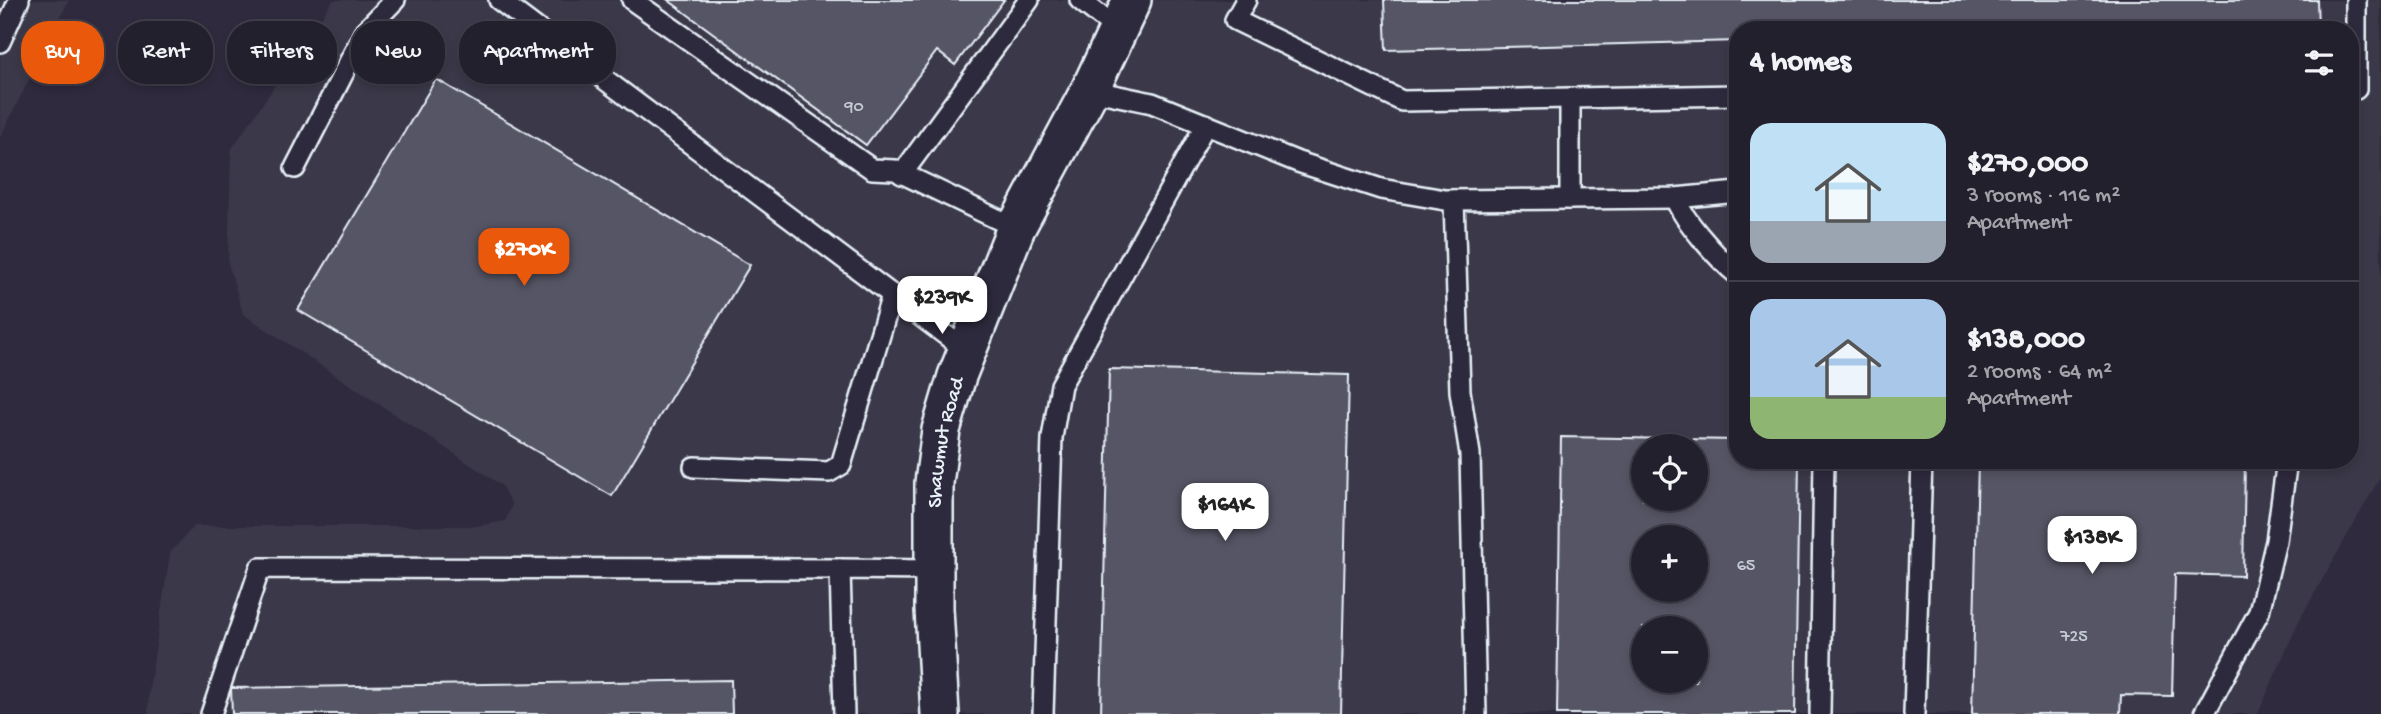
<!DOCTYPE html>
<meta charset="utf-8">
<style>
body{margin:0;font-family:"Gochi Hand",sans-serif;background:#2f2d3a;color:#f1f3f6;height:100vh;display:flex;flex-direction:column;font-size:26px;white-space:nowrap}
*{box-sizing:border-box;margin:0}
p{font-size:23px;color:#a3a3aa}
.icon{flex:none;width:38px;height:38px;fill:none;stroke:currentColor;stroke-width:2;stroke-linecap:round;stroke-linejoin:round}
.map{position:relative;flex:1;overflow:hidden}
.panel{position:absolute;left:1729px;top:21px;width:630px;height:448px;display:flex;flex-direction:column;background:#23202e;border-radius:28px;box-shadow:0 4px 10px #0003,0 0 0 2px #403e4a}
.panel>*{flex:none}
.top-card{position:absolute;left:21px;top:21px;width:665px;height:63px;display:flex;gap:14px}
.tools{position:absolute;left:1631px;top:434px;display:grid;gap:14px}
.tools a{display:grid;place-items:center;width:77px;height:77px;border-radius:50%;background:#23202e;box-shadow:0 4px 10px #0003,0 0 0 2px #403e4a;font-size:35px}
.price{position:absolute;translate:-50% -60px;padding:0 16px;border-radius:14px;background:#fff;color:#222;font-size:23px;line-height:46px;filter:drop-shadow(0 2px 4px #0008)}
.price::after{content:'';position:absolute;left:50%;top:42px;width:21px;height:16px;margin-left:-10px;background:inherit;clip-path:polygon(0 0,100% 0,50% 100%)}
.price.active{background:#ea580c;color:#fff}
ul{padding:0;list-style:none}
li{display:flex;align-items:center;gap:21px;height:175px;padding:0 21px}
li+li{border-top:2px solid #403e4a}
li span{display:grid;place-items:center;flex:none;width:196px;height:140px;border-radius:21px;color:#555}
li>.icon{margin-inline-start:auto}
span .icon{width:84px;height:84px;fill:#fffc;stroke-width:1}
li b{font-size:30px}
h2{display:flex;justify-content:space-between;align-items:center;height:84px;padding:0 21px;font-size:30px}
.chip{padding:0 24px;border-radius:28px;background:#23202e;box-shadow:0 4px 10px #0003,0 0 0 2px #403e4a;font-size:24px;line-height:63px}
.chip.active{background:#ea580c;color:#fff}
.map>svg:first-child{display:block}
.built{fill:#3b3749;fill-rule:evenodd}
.building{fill:#575565;stroke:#e8f1f8;stroke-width:2;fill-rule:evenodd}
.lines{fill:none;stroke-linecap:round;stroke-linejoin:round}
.service-casing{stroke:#e8f1f8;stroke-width:24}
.minor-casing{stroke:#e8f1f8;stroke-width:42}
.service{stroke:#2f2a3d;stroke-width:19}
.minor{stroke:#2f2a3d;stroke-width:37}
.labels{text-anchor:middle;stroke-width:5;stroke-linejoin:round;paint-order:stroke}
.number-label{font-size:18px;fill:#c4cad3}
.street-label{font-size:21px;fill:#e8f1f8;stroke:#2f2a3d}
</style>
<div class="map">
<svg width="2381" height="714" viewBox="0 0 2381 714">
<rect width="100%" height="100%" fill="#2f2a3d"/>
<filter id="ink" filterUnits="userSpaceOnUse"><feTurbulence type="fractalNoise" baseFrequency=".0143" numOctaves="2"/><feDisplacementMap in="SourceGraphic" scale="14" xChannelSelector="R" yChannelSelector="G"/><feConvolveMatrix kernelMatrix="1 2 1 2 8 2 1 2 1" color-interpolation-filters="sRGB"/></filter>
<g filter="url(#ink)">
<!-- built -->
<g class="built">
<path d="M0,0H69L0,138Z"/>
<path d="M333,0H2381V476L2299,621L2258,714H148L149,689L170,553L194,526H477L505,521L512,505L501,485L243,314L228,263L231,150ZM1738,30H2350V460H1738ZM1643,446H1696V499H1643ZM1643,537H1696V590H1643ZM1643,628H1696V681H1643Z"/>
</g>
<!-- building -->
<g class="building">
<path d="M668,0H1004L955,65L937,51L866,145Z"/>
<path d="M1384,0H2317L2318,26L2164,30H1738V41L1386,50Z"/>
<path d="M436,79L750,265L612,496L298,310Z"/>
<path d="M1109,369L1349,375L1341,714H1101Z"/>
<path d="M1561,437L1738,440V460H1799L1795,714H1557ZM1643,446H1696V499H1643ZM1643,537H1696V590H1643ZM1643,628H1696V681H1643Z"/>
<path d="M1978,460H2245L2243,576L2175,574L2172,696L2121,695L2120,714H1972Z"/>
<path d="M731,680L732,714H232L231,688Z"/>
</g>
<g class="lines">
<!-- service casing -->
<g class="service-casing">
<g id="service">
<path d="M499,0L967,351"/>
<path d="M632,0L872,169L895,170L1016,228"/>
<path d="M1080,0L1118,30"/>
<path d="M1246,0L1235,20L1402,101L1738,95"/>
<path d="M0,42L19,0"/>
<path d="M2350,89H2356V0"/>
<path d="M1090,90L1152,103L1298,162L1381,189L1445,200L1675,198L1738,192"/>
<path d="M1570,98V199"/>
<path d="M295,168L365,31L395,0"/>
<path d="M902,174L1029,0"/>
<path d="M1675,198C1683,220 1719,260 1738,275"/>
<path d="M1454,200L1460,391L1470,454L1476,714"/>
<path d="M694,467L829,472L841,465L892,295"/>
<path d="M211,714L260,568L840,569"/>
<path d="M844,714L840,569L934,570"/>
<path d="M1043,714L1052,438L1061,385L1206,124"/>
<path d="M1820,714L1824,460"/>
<path d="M1914,714L1922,460"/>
<path d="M2204,714L2259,612L2276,541L2287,460"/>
</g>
</g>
<!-- minor casing -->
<g class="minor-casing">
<g id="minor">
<path id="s1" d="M940,714L934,609V483L941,430L957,376L1016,228L1090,90L1132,0"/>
</g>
</g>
<!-- service -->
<use href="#service" class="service"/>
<!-- minor -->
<use href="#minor" class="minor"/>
</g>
</g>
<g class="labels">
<!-- number labels -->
<g class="number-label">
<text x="854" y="111">90</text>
<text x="1746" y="570">65</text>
<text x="2074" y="641">725</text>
</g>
<!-- street labels -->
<g class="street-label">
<text dy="7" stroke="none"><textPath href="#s1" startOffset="273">Shawmut Road</textPath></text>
</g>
</g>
</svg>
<div class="tools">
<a><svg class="icon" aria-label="locate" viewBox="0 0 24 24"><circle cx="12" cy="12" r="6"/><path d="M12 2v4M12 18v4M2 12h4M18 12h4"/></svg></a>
<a>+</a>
<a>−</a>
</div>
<b class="price active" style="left:524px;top:288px">$270K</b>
<b class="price" style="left:942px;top:336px">$239K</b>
<b class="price" style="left:1225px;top:543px">$164K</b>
<b class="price" style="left:2092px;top:576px">$138K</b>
<div class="top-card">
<a class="chip active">Buy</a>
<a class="chip">Rent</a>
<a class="chip">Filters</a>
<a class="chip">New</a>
<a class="chip">Apartment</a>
</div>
<section class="panel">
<h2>4 homes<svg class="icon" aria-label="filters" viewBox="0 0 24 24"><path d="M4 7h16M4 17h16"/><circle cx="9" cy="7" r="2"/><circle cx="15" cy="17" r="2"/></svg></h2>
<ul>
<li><span style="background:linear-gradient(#bfe0f5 70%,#9aa5b1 0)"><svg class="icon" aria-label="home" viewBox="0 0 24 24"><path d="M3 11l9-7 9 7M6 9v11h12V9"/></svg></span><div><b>$270,000</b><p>3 rooms · 116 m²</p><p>Apartment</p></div></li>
<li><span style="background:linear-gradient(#a9c7e8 70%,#8fb573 0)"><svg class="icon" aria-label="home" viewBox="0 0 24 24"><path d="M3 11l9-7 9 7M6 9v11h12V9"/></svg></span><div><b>$138,000</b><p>2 rooms · 64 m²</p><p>Apartment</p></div></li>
</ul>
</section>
</div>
